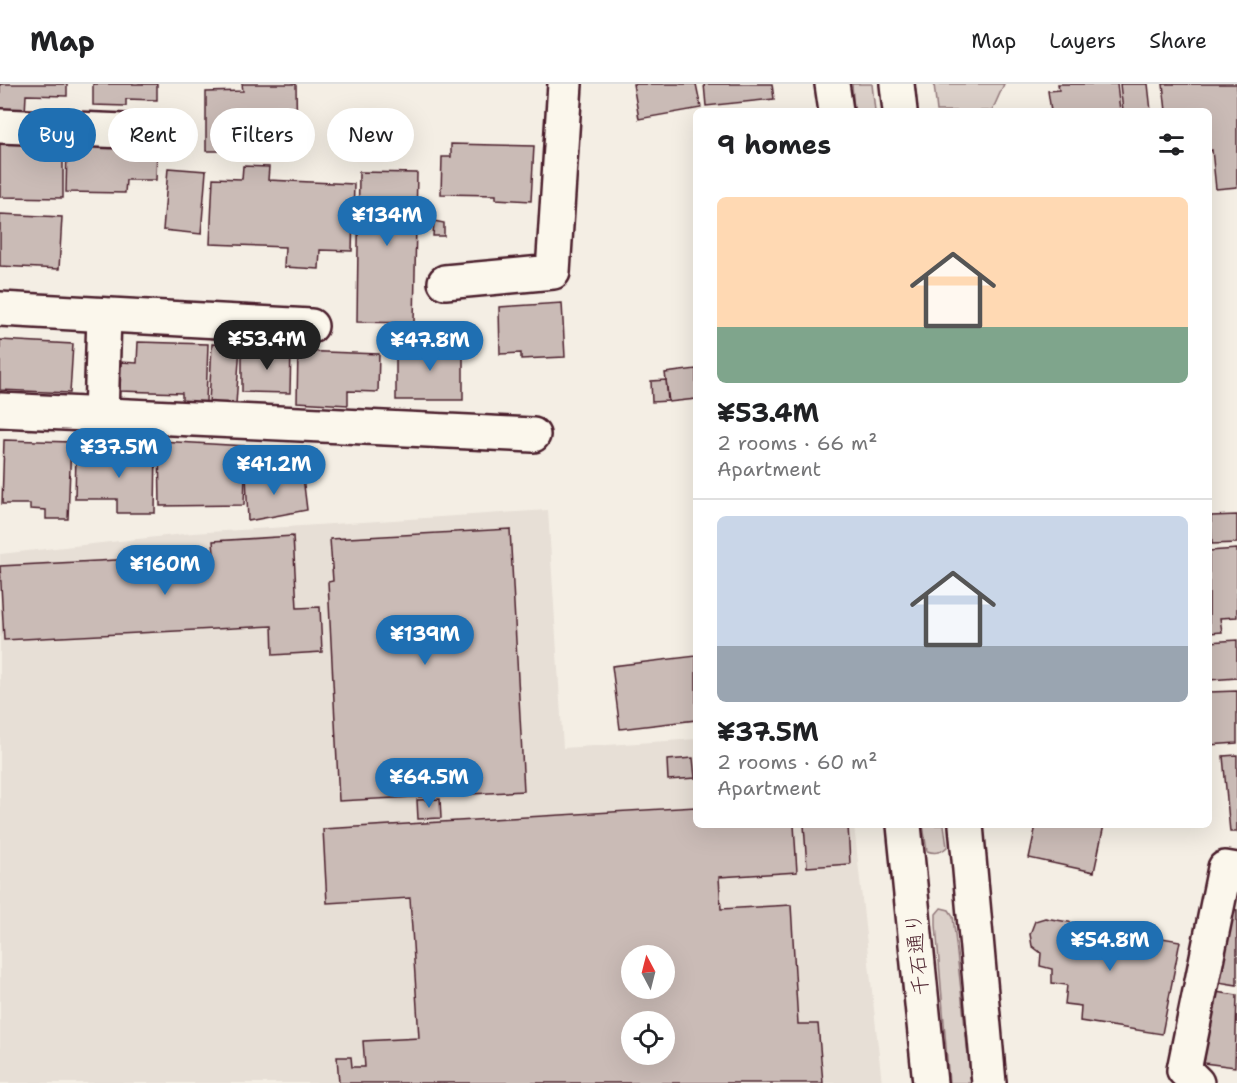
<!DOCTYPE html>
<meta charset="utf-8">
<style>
body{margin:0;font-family:"Shantell Sans","Klee One",sans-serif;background:#f6f6f6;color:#202124;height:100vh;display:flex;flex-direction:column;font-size:22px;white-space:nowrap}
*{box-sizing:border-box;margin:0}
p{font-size:20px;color:#757577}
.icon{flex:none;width:33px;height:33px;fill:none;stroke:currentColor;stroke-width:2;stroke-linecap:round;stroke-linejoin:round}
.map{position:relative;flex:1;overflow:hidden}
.sheet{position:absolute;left:693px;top:24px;width:519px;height:720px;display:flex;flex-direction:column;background:#fff;border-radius:9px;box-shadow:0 6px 24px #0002}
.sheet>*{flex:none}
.banner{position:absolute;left:18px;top:24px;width:570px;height:54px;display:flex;gap:12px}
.needle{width:39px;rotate:353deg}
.fabs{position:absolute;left:621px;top:861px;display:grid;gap:12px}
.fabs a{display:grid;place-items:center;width:54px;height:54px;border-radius:50%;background:#fff;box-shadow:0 6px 24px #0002;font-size:30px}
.price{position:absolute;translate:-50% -51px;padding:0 14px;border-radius:21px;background:#1f6fb2;color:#fff;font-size:20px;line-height:39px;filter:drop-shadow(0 2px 3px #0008)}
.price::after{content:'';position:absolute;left:50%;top:36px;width:18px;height:14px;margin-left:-9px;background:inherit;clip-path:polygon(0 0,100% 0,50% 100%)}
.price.on{background:#222;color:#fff}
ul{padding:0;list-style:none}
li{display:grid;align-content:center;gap:12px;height:318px;padding:0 24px}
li+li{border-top:2px solid #e0e0e0}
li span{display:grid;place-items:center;height:186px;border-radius:9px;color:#555}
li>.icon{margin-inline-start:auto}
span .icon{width:108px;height:108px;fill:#fffc;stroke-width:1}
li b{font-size:26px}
h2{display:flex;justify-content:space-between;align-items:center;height:72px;padding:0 24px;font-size:26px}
.chip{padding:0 21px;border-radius:27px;background:#fff;box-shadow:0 6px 24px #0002;font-size:21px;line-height:54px}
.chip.on{background:#1f6fb2;color:#fff}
header{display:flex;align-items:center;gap:36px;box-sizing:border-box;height:84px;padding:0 30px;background:#fff;border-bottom:2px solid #e0e0e0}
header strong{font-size:28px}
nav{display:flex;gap:33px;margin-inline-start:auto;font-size:21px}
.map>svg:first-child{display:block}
.built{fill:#e7dfd6;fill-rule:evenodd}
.green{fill:#dbd0c9;stroke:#92787a;stroke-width:1.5}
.building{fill:#cabbb6;stroke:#4a1f2b;stroke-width:1.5;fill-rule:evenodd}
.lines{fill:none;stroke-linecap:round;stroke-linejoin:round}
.minor-casing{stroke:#4a1f2b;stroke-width:38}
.primary-casing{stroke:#4a1f2b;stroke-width:38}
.minor{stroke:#fbf7ec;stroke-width:33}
.primary{stroke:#fbf7ec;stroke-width:33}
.labels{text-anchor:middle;stroke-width:5;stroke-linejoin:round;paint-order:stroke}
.street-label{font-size:21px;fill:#4a1f2b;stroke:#fbf7ec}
</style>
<header>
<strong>Map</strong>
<nav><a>Map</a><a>Layers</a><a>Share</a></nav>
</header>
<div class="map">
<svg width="1237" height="999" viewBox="0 0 1237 999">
<rect width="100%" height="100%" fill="#f4eee4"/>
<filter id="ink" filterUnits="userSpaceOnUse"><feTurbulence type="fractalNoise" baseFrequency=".0167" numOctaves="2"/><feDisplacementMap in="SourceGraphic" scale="12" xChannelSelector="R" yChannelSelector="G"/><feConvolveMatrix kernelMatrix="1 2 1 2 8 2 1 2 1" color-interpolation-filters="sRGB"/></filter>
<g filter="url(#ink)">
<!-- built -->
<path class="built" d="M548,426L563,664L696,655V741H854L882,999H0V470L193,449ZM632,872H664V904H632ZM632,938H664V970H632Z"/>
<!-- green -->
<g class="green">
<path d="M852,0H872L875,27H854Z"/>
<path d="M934,0H1004L992,27H937Z"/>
<path d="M923,741H944L947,763C941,769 935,770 927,767Z"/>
<path d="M941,824L949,826L953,832L971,999H949L936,841V830Z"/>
</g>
<!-- building -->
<g class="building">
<path d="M0,0H67V12L26,11L25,30L0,29Z"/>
<path d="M93,0H157V16L126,15V22L93,21Z"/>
<path d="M242,0H296L297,67H206V8L243,7Z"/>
<path d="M633,0H696L701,24L639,35Z"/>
<path d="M704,0H772L774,15L706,22Z"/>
<path d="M1058,0H1117L1120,27H1051L1048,7L1059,6Z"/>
<path d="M1120,0H1148L1151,27H1123Z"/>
<path d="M1163,0H1237V103L1216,105L1212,66L1209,67V27H1166Z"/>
<path d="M0,57L63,58V114L0,113Z"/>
<path d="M451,60L534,62L531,117L496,115V111L441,110L442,73H451Z"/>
<path d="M67,62L157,63L156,96H126L125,109L66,108Z"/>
<path d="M243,82L269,83L268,96L354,100L352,167L320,166L319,185L284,183L285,163L210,160L213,94L242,95Z"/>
<path d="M168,84L206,87L201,150L163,146Z"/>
<path d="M359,88L417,89L414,239L357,238Z"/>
<path d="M0,130L62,133L59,185L0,182Z"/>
<path d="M434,137L444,139V152H433Z"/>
<path d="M562,219L565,273L521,275V269L500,270L499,223Z"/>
<path d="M0,256L73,260L70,309L0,306Z"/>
<path d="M138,258L208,260L206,318H182V309L120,307L121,278L137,279Z"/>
<path d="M212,260L240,262L236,320L209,319Z"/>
<rect x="396" y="261" width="67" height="55"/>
<path d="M273,263L291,264L290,309L242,308V268L272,269Z"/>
<path d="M298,267L379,270L378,308L348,307V321L297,318Z"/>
<path d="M696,285V315L669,318L665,289Z"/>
<path d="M666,296L668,317L652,318L651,297Z"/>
<path d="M4,356L71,358L68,435H46V426L30,425V420H2Z"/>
<path d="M159,357L246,362L244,421L160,422Z"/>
<path d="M130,361H156L155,429H117V415H75L76,370H130Z"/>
<path d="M246,391L303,393L307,426L248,437Z"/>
<path d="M1237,431V459L1212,460L1211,432Z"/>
<path d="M510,445L524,707L339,717L328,498L333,497L330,455Z"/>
<path d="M293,452L297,524L320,523L322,568L273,571L272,542L4,556L0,482L214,471L213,457Z"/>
<path d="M1237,465V533L1220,534L1222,548L1209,549V467Z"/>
<path d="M1237,556V594L1209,596V558Z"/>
<path d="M696,572V636L620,645L612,582Z"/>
<path d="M1237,607V659L1209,661V608Z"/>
<path d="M1237,671V748H1230L1223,672Z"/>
<path d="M693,674L695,694L668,696L667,676Z"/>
<path d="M440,715L441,734L418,735L417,716Z"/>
<path d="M696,723V741H794L797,788L719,793L721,825L791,821L798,940H818L823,999H339L337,973H351L352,983H365L363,957L419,954L410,814L327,819L323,745ZM632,872H664V904H632ZM632,938H664V970H632Z"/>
<path d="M804,741H848L850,780L807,783Z"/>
<path d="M1036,741H1104L1094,788L1029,774Z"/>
<path d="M1229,825L1237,826V901L1218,898Z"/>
<path d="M1045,834L1180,857L1162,950L1080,937L1081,922L1065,920L1067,901L1052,899V885L1040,882L1041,869L1032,862L1030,850L1035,837Z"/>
<path d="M1215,908L1237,911L1235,983L1204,979Z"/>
</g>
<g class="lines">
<!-- minor casing -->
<g class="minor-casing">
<g id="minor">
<path d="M0,42L150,48"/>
<path d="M445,198L553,188L565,0"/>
<path d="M0,225L311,242"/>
<path d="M0,326L533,351"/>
<path d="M101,332L104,231"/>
<path d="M1197,999L1184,986L1225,784L1237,786"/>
</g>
</g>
<!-- primary casing -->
<g class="primary-casing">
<g id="primary">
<path d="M832,0L836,27"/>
<path d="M897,0L900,27"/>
<path d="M904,741L930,999"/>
<path d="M966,741L989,999"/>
</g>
</g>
<!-- minor -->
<use href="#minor" class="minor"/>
<!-- primary -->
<use href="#primary" class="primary"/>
</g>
</g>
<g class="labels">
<!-- street labels -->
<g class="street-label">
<text transform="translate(917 870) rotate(-96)" y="7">千石通り</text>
</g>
</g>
</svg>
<div class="fabs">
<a><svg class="needle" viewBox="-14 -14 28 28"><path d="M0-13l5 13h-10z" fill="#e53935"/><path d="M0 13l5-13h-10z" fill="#757577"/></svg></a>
<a><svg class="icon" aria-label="locate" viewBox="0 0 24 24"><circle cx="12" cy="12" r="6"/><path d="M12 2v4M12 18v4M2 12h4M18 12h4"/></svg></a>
</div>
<b class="price" style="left:387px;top:163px">¥134M</b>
<b class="price on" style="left:267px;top:287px">¥53.4M</b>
<b class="price" style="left:430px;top:288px">¥47.8M</b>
<b class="price" style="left:119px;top:395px">¥37.5M</b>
<b class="price" style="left:274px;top:412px">¥41.2M</b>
<b class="price" style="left:165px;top:512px">¥160M</b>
<b class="price" style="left:425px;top:582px">¥139M</b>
<b class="price" style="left:429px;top:725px">¥64.5M</b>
<b class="price" style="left:1110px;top:888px">¥54.8M</b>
<div class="banner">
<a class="chip on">Buy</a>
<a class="chip">Rent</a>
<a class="chip">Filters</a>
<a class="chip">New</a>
</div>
<section class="sheet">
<h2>9 homes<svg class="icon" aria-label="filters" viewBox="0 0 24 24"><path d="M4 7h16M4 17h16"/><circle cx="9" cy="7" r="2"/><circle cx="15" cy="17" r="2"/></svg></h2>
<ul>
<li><span style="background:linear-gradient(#ffd9b3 70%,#7fa58c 0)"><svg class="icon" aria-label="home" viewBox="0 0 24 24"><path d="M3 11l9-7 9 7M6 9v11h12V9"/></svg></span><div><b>¥53.4M</b><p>2 rooms · 66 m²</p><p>Apartment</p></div></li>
<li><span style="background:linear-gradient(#c9d6e8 70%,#9aa5b1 0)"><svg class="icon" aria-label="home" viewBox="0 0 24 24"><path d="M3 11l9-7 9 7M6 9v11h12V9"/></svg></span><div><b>¥37.5M</b><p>2 rooms · 60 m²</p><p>Apartment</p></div></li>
</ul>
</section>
</div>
